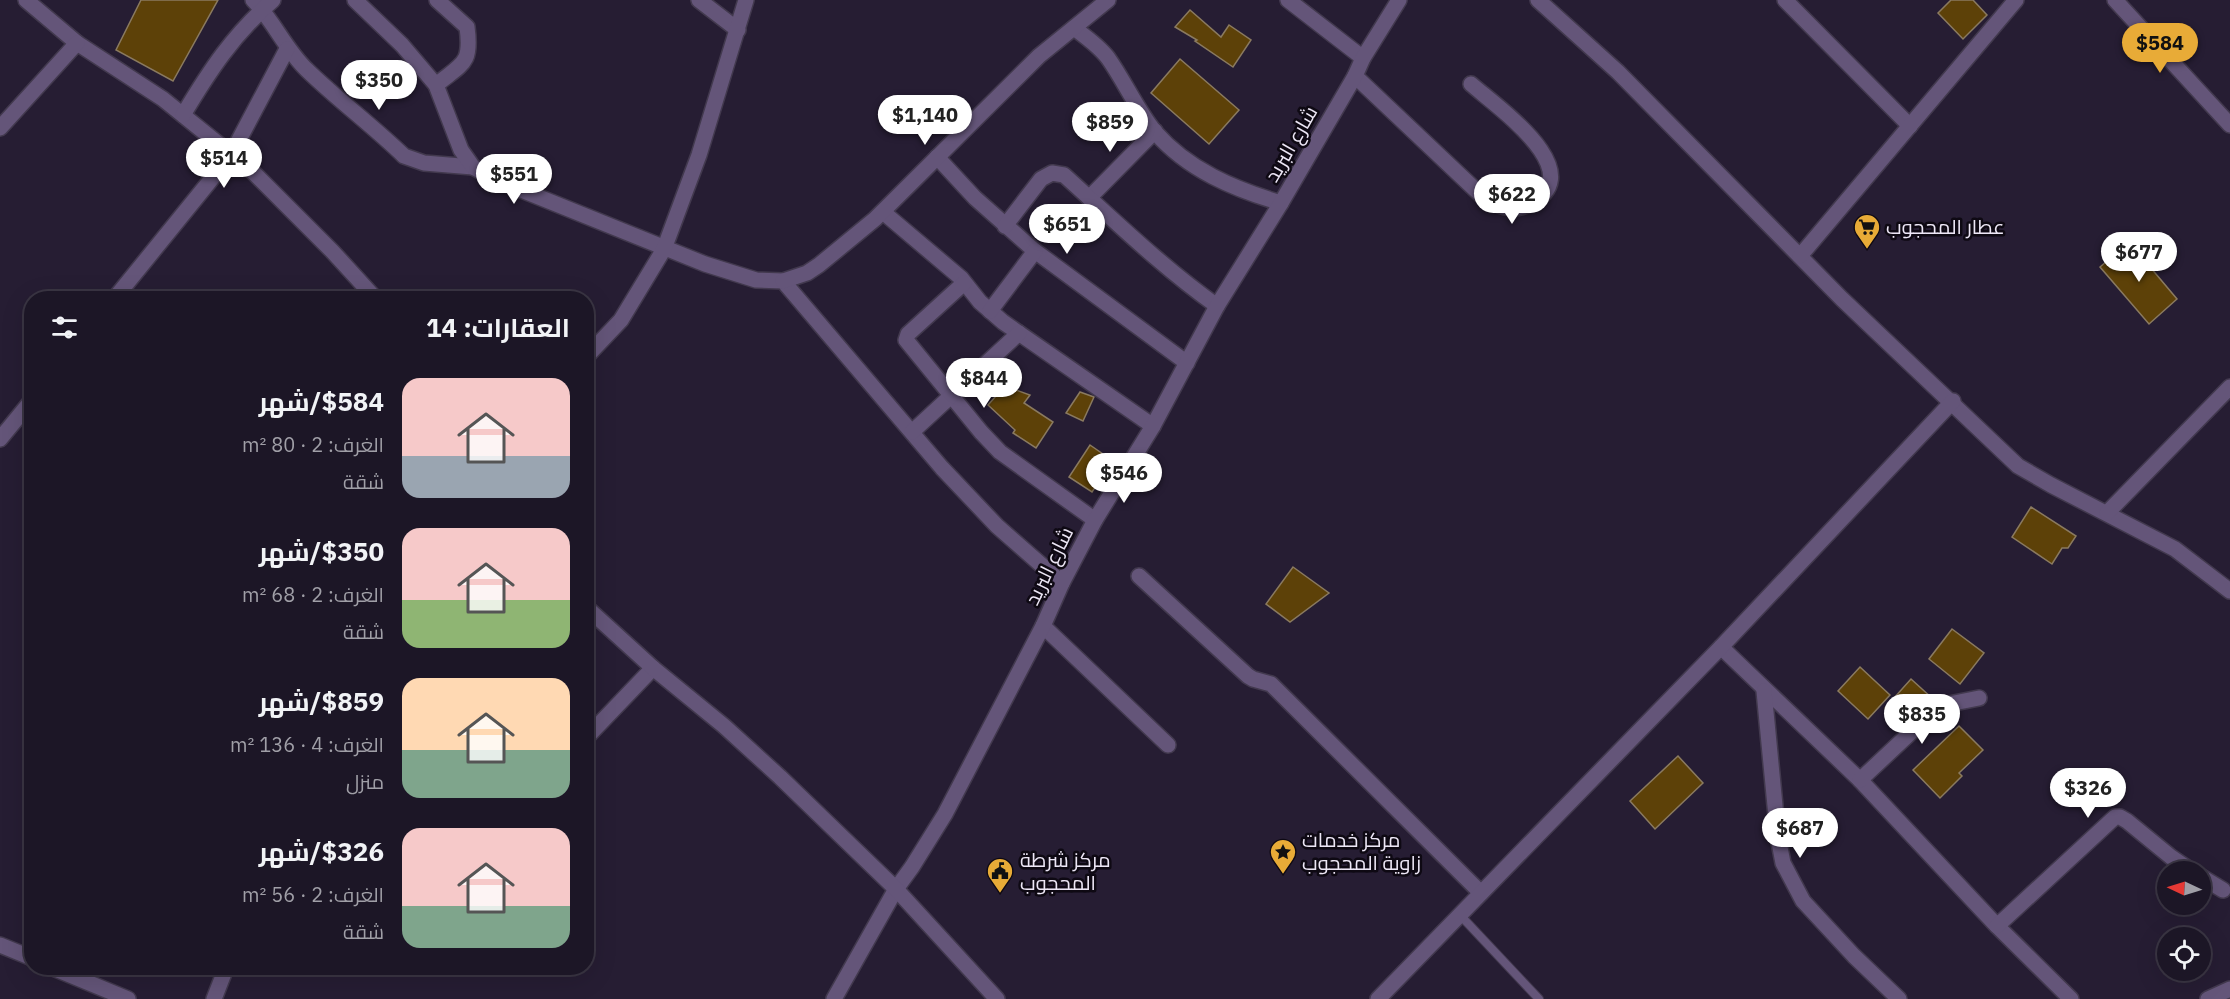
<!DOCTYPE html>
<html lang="ar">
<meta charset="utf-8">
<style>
body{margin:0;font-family:"IBM Plex Sans",Cairo,sans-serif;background:#251f2e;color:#f1f3f6;direction:rtl;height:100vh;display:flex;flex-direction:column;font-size:22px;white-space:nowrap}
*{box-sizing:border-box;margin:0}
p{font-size:20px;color:#a09fa7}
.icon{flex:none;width:33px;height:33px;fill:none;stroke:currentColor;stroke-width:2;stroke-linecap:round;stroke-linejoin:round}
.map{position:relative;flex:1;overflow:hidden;direction:ltr}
.side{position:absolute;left:24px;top:291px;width:570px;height:684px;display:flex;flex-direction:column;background:#1c1626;border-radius:24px;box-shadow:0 6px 24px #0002,0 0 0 2px #3a3543;direction:rtl}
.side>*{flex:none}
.needle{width:39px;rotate:274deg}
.tools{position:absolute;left:2157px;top:861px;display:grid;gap:12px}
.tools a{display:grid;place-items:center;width:54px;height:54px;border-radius:50%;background:#1c1626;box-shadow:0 6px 24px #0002,0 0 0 2px #3a3543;font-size:30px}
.price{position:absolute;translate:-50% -51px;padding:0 14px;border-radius:21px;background:#fff;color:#222;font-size:20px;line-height:39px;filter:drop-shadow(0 2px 3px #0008)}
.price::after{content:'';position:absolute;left:50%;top:36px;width:18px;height:14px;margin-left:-9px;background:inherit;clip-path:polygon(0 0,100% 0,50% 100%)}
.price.selected{background:#e8ab37;color:#111}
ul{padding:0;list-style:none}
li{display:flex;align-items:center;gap:18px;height:150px;padding:0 24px}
li span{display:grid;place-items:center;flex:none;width:168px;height:120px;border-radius:18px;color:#555}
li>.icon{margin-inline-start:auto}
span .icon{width:72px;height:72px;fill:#fffc;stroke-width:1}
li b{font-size:26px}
h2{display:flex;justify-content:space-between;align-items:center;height:72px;padding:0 24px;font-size:26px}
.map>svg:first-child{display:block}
.building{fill:#5d4108;stroke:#8a7a60;stroke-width:1.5}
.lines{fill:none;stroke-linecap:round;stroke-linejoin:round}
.service-casing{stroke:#42394e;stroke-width:10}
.minor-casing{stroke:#42394e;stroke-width:18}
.tertiary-casing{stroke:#42394e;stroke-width:18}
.service{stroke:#645579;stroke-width:8}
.minor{stroke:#645579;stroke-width:15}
.tertiary{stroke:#645579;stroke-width:15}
.labels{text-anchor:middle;stroke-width:5;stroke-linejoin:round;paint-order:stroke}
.street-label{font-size:20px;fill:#ede7f6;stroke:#0e0913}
.poi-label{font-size:20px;fill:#ede7f6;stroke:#0e0913;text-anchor:start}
</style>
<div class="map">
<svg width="2230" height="999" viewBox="0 0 2230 999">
<rect width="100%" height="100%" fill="#261d33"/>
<!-- building -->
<g class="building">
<path d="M141,0H218L173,81L116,50Z"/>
<path d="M1951,0H1973L1987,15L1963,39L1938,13Z"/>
<path d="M1190,10L1221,37L1229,25L1251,40L1233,67L1195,41L1197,40L1175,27Z"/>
<path d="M1180,59L1239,110L1209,144L1151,93Z"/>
<path d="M2129,242L2177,299L2149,324L2100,267Z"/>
<path d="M1005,386L1030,395L1024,403L1053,422L1036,448L1013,433L1015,430L988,405Z"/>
<path d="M1080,392L1094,397L1083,421L1066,413Z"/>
<path d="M1090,445L1113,461L1092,492L1069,477Z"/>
<path d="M2031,507L2076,536L2068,548H2062L2052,564L2012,537Z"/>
<path d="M1293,567L1329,593L1290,622L1266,604Z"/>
<path d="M1952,629L1984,653L1960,684L1929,659Z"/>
<path d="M1860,667L1890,695L1868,719L1838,691Z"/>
<path d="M1911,679L1933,699L1904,726L1885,708Z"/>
<path d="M1959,726L1983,750L1959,773L1962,776L1940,798L1913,770Z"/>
<path d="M1678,756L1703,783L1655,829L1630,801Z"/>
</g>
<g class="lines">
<!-- service casing -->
<g class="service-casing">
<path id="service" d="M1460,915L1539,999"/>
</g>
<!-- minor casing -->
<g class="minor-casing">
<g id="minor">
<path d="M26,0L77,43L163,99L252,171L332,251L375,298"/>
<path d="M253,0C274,21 285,49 307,70C338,100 373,126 404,156L424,163L473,167"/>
<path d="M355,0L402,45L436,85L461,150L473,167L494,179L705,264L756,280L783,281L942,468L997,526L1062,583"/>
<path d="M699,0L738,30"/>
<path d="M1288,0L1363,58"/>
<path d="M1538,0L1618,72L1842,299L2018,466L2051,485L2175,549L2230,591"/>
<path d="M1785,0L1910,126"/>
<path d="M2115,0L2230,125"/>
<path d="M1074,28C1086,37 1099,46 1108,58C1125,82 1137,110 1155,132C1188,170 1234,189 1281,203"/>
<path d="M1355,76L1482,196C1497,205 1511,213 1529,204C1593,173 1497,107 1471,84"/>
<path d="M436,85C463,63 472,64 467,27L437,0"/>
<path d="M183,115C210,70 233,35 273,0"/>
<path d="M0,128L77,43"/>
<path d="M937,157L975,198L1035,251L1187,363"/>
<path d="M1089,198L1155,131"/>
<path d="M883,212L961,278L980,302L1003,322L1153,426"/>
<path d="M1005,226L1041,179L1052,173L1064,175C1114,220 1162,267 1217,306"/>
<path d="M1800,256L2016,0"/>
<path d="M783,281L807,273L819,265L875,219L1039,56L1108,0"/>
<path d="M964,283L908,334L906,340L981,432L1000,452L1095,520"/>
<path d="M115,298L231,155L287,49"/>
<path d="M990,311L1035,251"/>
<path d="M912,432L1019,333"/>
<path d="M0,439L32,400"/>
<path d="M2107,513L2230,387"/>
<path d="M1139,576L1248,676L1253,679L1271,684L1481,893"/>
<path d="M1043,626L1168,745"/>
<path d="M1721,647L1860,780L1997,926L2071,999"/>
<path d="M1764,691L1778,837L1783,863L1803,901L1854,956L1899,999"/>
<path d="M586,738L653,668"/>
<path d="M1860,780L1939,706L1979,698"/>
<path d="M2200,876L2223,890"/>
<path d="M1997,926L2115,817H2120L2127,821L2171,857L2193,872"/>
<path d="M0,945L32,958"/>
<path d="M53,968L128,999"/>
<path d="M834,999L896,889L912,867L945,814L1043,626L1062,583L1095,520L1153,426L1217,306L1281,203L1355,76L1363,58L1399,0"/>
<path d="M1378,999L1721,647L1953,401"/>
<path d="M2208,999L2230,989"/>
</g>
</g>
<!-- tertiary casing -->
<g class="tertiary-casing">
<g id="tertiary">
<path d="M586,357L621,320L664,249L699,155L746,0"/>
<path d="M586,607L653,668L724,726L780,777L896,889L997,999"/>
<path d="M214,999L226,968"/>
</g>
</g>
<!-- service -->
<use href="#service" class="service"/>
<!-- minor -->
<use href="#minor" class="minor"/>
<!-- tertiary -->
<use href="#tertiary" class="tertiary"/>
</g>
<!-- icons -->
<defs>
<g id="supermarket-pin" transform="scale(1.35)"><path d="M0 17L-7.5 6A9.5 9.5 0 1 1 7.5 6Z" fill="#e8ab37" stroke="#0e0913"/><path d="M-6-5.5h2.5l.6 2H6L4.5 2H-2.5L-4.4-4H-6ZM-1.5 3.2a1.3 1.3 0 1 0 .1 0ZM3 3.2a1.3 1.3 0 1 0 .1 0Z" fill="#111"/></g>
<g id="sight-pin" transform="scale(1.35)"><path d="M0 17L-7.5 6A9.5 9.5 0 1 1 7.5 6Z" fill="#e8ab37" stroke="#0e0913"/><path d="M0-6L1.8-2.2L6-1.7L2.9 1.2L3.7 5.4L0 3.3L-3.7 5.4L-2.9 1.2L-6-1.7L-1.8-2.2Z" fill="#111"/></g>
<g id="civic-pin" transform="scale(1.35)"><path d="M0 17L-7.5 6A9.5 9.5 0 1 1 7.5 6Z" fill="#e8ab37" stroke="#0e0913"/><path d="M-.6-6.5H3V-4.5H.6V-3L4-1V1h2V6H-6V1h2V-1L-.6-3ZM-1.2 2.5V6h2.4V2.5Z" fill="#111"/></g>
</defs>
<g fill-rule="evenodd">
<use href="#supermarket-pin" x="1867" y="227"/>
<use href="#sight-pin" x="1283" y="852"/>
<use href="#civic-pin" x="1000" y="871"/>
</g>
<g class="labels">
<!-- street labels -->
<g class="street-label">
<text transform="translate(1291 144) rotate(-60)" y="7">شارع البريد</text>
<text transform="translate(1049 566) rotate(-64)" y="7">شارع البريد</text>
</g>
<!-- poi labels -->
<g class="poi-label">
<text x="1886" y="234">عطار المحجوب</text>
<text x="1302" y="847">مركز خدمات<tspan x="1302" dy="23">زاوية المحجوب</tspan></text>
<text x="1020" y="867">مركز شرطة<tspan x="1020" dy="23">المحجوب</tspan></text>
</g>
</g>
</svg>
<div class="tools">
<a><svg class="needle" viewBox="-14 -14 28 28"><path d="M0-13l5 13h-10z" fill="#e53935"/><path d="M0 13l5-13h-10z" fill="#a09fa7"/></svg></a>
<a><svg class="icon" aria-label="locate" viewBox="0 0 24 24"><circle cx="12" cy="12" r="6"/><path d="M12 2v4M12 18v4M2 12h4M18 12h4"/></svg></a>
</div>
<b class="price selected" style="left:2160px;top:74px">$584</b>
<b class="price" style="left:379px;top:111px">$350</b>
<b class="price" style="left:925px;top:146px">$1,140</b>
<b class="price" style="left:1110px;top:153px">$859</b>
<b class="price" style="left:224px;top:189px">$514</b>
<b class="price" style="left:514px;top:205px">$551</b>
<b class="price" style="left:1512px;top:225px">$622</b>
<b class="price" style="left:1067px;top:255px">$651</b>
<b class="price" style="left:2139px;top:283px">$677</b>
<b class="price" style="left:984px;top:409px">$844</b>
<b class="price" style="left:1124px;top:504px">$546</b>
<b class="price" style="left:1922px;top:745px">$835</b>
<b class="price" style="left:2088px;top:819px">$326</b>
<b class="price" style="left:1800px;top:859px">$687</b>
<section class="side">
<h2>العقارات: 14<svg class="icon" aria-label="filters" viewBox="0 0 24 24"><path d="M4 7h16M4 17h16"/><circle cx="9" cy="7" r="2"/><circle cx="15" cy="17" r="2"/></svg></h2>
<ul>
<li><span style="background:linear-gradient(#f6c9c9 65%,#9aa5b1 0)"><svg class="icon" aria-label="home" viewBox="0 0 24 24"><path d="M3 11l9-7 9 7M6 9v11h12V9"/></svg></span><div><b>$584/شهر</b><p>الغرف: 2 · 80 m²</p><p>شقة</p></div></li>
<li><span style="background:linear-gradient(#f6c9c9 60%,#8fb573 0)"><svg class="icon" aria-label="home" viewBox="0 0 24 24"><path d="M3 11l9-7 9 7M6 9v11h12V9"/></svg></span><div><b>$350/شهر</b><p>الغرف: 2 · 68 m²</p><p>شقة</p></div></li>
<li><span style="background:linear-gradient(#ffd9b3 60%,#7fa58c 0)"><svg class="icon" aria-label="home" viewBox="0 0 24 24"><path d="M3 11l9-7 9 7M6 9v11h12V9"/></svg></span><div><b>$859/شهر</b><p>الغرف: 4 · 136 m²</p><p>منزل</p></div></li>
<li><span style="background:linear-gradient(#f6c9c9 65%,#7fa58c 0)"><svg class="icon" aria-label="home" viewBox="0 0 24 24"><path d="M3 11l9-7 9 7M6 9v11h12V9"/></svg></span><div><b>$326/شهر</b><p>الغرف: 2 · 56 m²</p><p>شقة</p></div></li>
</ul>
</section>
</div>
